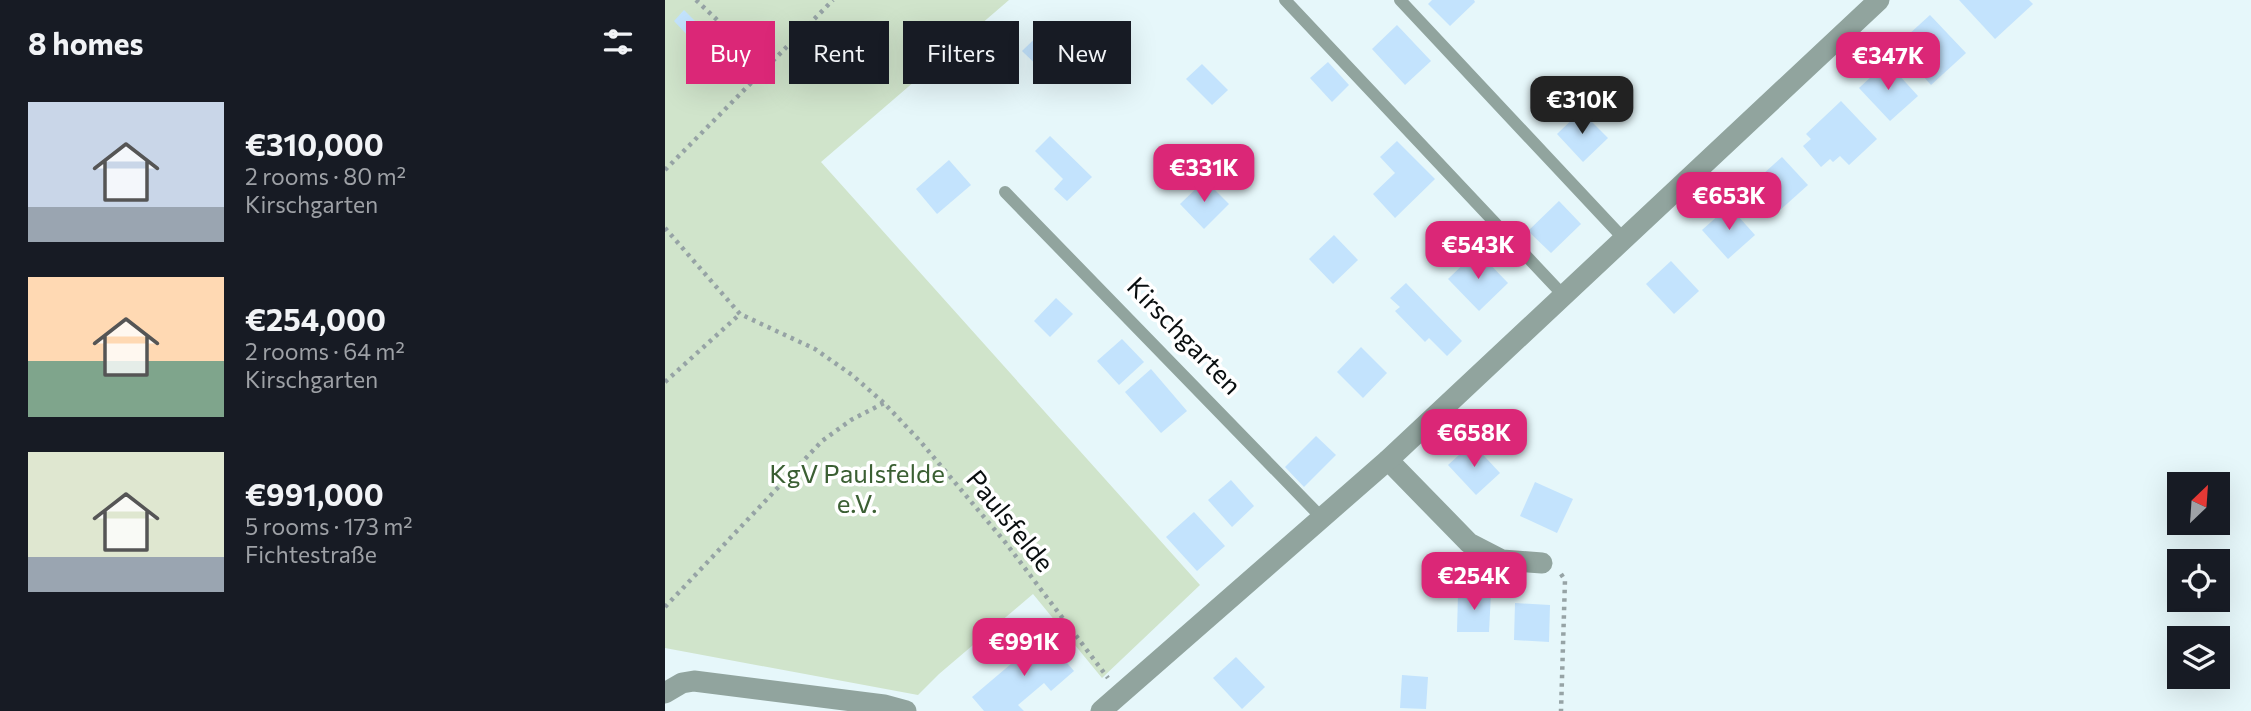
<!DOCTYPE html>
<meta charset="utf-8">
<style>
body{margin:0;font-family:Commissioner,sans-serif;background:#242831;color:#f1f3f6;height:100vh;display:flex;flex-direction:column;font-size:26px;white-space:nowrap}
*{box-sizing:border-box;margin:0}
p{font-size:23px;color:#9ea1a6}
.icon{flex:none;width:38px;height:38px;fill:none;stroke:currentColor;stroke-width:2;stroke-linecap:round;stroke-linejoin:round}
.map{position:relative;flex:1;overflow:hidden}
.sheet{display:flex;flex-direction:column;background:#171b24;width:665px}
.sheet>*{flex:none}
.guide{position:absolute;left:21px;top:21px;width:665px;height:63px;display:flex;gap:14px}
.needle{width:46px;rotate:25deg}
.buttons{position:absolute;left:1502px;top:472px;display:grid;gap:14px}
.buttons a{display:grid;place-items:center;width:63px;height:63px;border-radius:0px;background:#171b24;box-shadow:0 7px 28px #0002;font-size:35px}
.price{position:absolute;translate:-50% -60px;padding:0 16px;border-radius:14px;background:#db2777;color:#fff;font-size:23px;line-height:46px;filter:drop-shadow(0 2px 4px #0008)}
.price::after{content:'';position:absolute;left:50%;top:42px;width:21px;height:16px;margin-left:-10px;background:inherit;clip-path:polygon(0 0,100% 0,50% 100%)}
.price.current{background:#222;color:#fff}
ul{padding:0;list-style:none}
li{display:flex;align-items:center;gap:21px;height:175px;padding:0 28px}
li span{display:grid;place-items:center;flex:none;width:196px;height:140px;border-radius:0px;color:#555}
li>.icon{margin-inline-start:auto}
span .icon{width:84px;height:84px;fill:#fffc;stroke-width:1}
li b{font-size:30px}
h2{display:flex;justify-content:space-between;align-items:center;height:84px;padding:0 28px;font-size:30px}
.chip{padding:0 24px;border-radius:0px;background:#171b24;box-shadow:0 7px 28px #0002;font-size:24px;line-height:63px}
.chip.current{background:#db2777;color:#fff}
main{display:flex;flex:1;min-height:0}
.map>svg:first-child{display:block}
.green{fill:#d0e4cb}
.building{fill:#c3e3fd}
.lines{fill:none;stroke-linecap:round;stroke-linejoin:round}
.path{stroke:#96a3a5;stroke-width:4.5;stroke-dasharray:3.5 5;stroke-linecap:butt}
.lane{stroke:#91a49e;stroke-width:12}
.street{stroke:#91a49e;stroke-width:21}
.labels{text-anchor:middle;stroke-width:7;stroke-linejoin:round;paint-order:stroke}
.street-label{font-size:26px;fill:#090e0f;stroke:#fff}
.park-label{font-size:26px;fill:#3b5f33;stroke:#fff}
</style>
<main>
<section class="sheet">
<h2>8 homes<svg class="icon" aria-label="filters" viewBox="0 0 24 24"><path d="M4 7h16M4 17h16"/><circle cx="9" cy="7" r="2"/><circle cx="15" cy="17" r="2"/></svg></h2>
<ul>
<li><span style="background:linear-gradient(#c9d6e8 75%,#9aa5b1 0)"><svg class="icon" aria-label="home" viewBox="0 0 24 24"><path d="M3 11l9-7 9 7M6 9v11h12V9"/></svg></span><div><b>€310,000</b><p>2 rooms · 80 m²</p><p>Kirschgarten</p></div></li>
<li><span style="background:linear-gradient(#ffd9b3 60%,#7fa58c 0)"><svg class="icon" aria-label="home" viewBox="0 0 24 24"><path d="M3 11l9-7 9 7M6 9v11h12V9"/></svg></span><div><b>€254,000</b><p>2 rooms · 64 m²</p><p>Kirschgarten</p></div></li>
<li><span style="background:linear-gradient(#dfe7d0 75%,#9aa5b1 0)"><svg class="icon" aria-label="home" viewBox="0 0 24 24"><path d="M3 11l9-7 9 7M6 9v11h12V9"/></svg></span><div><b>€991,000</b><p>5 rooms · 173 m²</p><p>Fichtestraße</p></div></li>
</ul>
</section>
<div class="map">
<svg width="1586" height="711" viewBox="0 0 1586 711">
<rect width="100%" height="100%" fill="#e6f7fa"/>
<!-- green -->
<path class="green" d="M0,0H344L156,162L535,585L437,678L368,594L274,674L253,695L0,648Z"/>
<!-- building -->
<g class="building">
<path d="M767,0H809L810,2L785,26L763,4Z"/>
<path d="M1294,0H1364L1368,4L1330,39Z"/>
<path d="M19,10L36,27L25,38L9,21Z"/>
<path d="M1265,15L1301,53L1266,85L1231,46Z"/>
<path d="M387,22L411,46L382,75L357,51Z"/>
<path d="M732,25L766,61L740,85L707,49Z"/>
<path d="M663,62L684,85L667,102L645,78Z"/>
<path d="M1222,62L1253,96L1225,121L1194,88Z"/>
<path d="M537,64L563,90L547,105L521,79Z"/>
<path d="M1176,101L1212,139L1184,165L1175,156L1168,162L1165,159L1156,167L1138,146L1146,139L1141,134Z"/>
<path d="M916,111L943,138L918,162L892,134Z"/>
<path d="M385,136L427,177L402,201L389,189L398,179L370,151Z"/>
<path d="M732,141L770,179L730,218L708,194L730,173L715,157Z"/>
<path d="M1117,157L1143,185L1114,211L1088,183Z"/>
<path d="M284,160L306,185L272,214L251,189Z"/>
<path d="M540,180L564,204L539,229L515,204Z"/>
<path d="M894,201L916,224L886,253L863,231Z"/>
<path d="M1064,206L1090,235L1063,259L1037,230Z"/>
<path d="M669,235L693,260L668,284L644,259Z"/>
<path d="M812,251L843,283L814,311L783,279Z"/>
<path d="M1006,261L1034,291L1009,314L981,284Z"/>
<path d="M741,283L797,341L782,356L764,338L760,342L730,311L735,307L725,298Z"/>
<path d="M391,298L408,314L385,337L369,321Z"/>
<path d="M457,339L479,362L454,385L432,361Z"/>
<path d="M696,347L722,373L698,398L672,372Z"/>
<path d="M486,369L522,411L496,433L460,392Z"/>
<path d="M651,436L671,455L639,487L620,467Z"/>
<path d="M807,443L835,473L811,495L783,465Z"/>
<path d="M566,480L589,506L567,527L543,500Z"/>
<path d="M870,482L908,499L892,533L855,516Z"/>
<path d="M529,512L560,546L532,571L501,537Z"/>
<path d="M793,593H826L824,632H792Z"/>
<path d="M850,603L885,605L884,642L849,640Z"/>
<path d="M379,636L409,671L386,691L379,683L353,705L359,711H319L307,697Z"/>
<path d="M571,657L600,687L577,709L548,678Z"/>
<path d="M737,675L763,677L761,709L735,708Z"/>
</g>
<g class="lines">
<!-- path -->
<g class="path">
<path d="M31,0L103,68"/>
<path d="M0,170L168,0"/>
<path d="M0,228L75,314L150,349L187,375L219,403L255,441L340,542L443,678"/>
<path d="M0,382L75,314"/>
<path d="M896,574L900,580L896,711"/>
<path d="M0,607L157,441L186,420L219,403"/>
</g>
<!-- lane -->
<g class="lane">
<path d="M620,0L899,296"/>
<path d="M735,0L959,239"/>
<path d="M340,192L658,519"/>
</g>
<!-- street -->
<g class="street">
<path d="M723,460L804,543L837,560L877,563"/>
<path d="M0,693L17,683L29,681L219,705L241,711"/>
<path d="M436,711L723,460L1214,0"/>
</g>
</g>
<g class="labels">
<!-- street labels -->
<g class="street-label">
<text transform="translate(519 336) rotate(46)" y="9">Kirschgarten</text>
<text transform="translate(345 521) rotate(51)" y="9">Paulsfelde</text>
</g>
<!-- park labels -->
<g class="park-label">
<text x="192" y="483">KgV Paulsfelde<tspan x="192" dy="30">e.V.</tspan></text>
</g>
</g>
</svg>
<div class="buttons">
<a><svg class="needle" viewBox="-14 -14 28 28"><path d="M0-13l5 13h-10z" fill="#e53935"/><path d="M0 13l5-13h-10z" fill="#9ea1a6"/></svg></a>
<a><svg class="icon" aria-label="locate" viewBox="0 0 24 24"><circle cx="12" cy="12" r="6"/><path d="M12 2v4M12 18v4M2 12h4M18 12h4"/></svg></a>
<a><svg class="icon" aria-label="layers" viewBox="0 0 24 24"><path d="M12 4l9 5-9 5-9-5zM3 14l9 5 9-5"/></svg></a>
</div>
<b class="price" style="left:1223px;top:92px">€347K</b>
<b class="price current" style="left:917px;top:136px">€310K</b>
<b class="price" style="left:539px;top:204px">€331K</b>
<b class="price" style="left:1064px;top:232px">€653K</b>
<b class="price" style="left:813px;top:281px">€543K</b>
<b class="price" style="left:809px;top:469px">€658K</b>
<b class="price" style="left:809px;top:612px">€254K</b>
<b class="price" style="left:359px;top:678px">€991K</b>
<div class="guide">
<a class="chip current">Buy</a>
<a class="chip">Rent</a>
<a class="chip">Filters</a>
<a class="chip">New</a>
</div>
</div>
</main>
